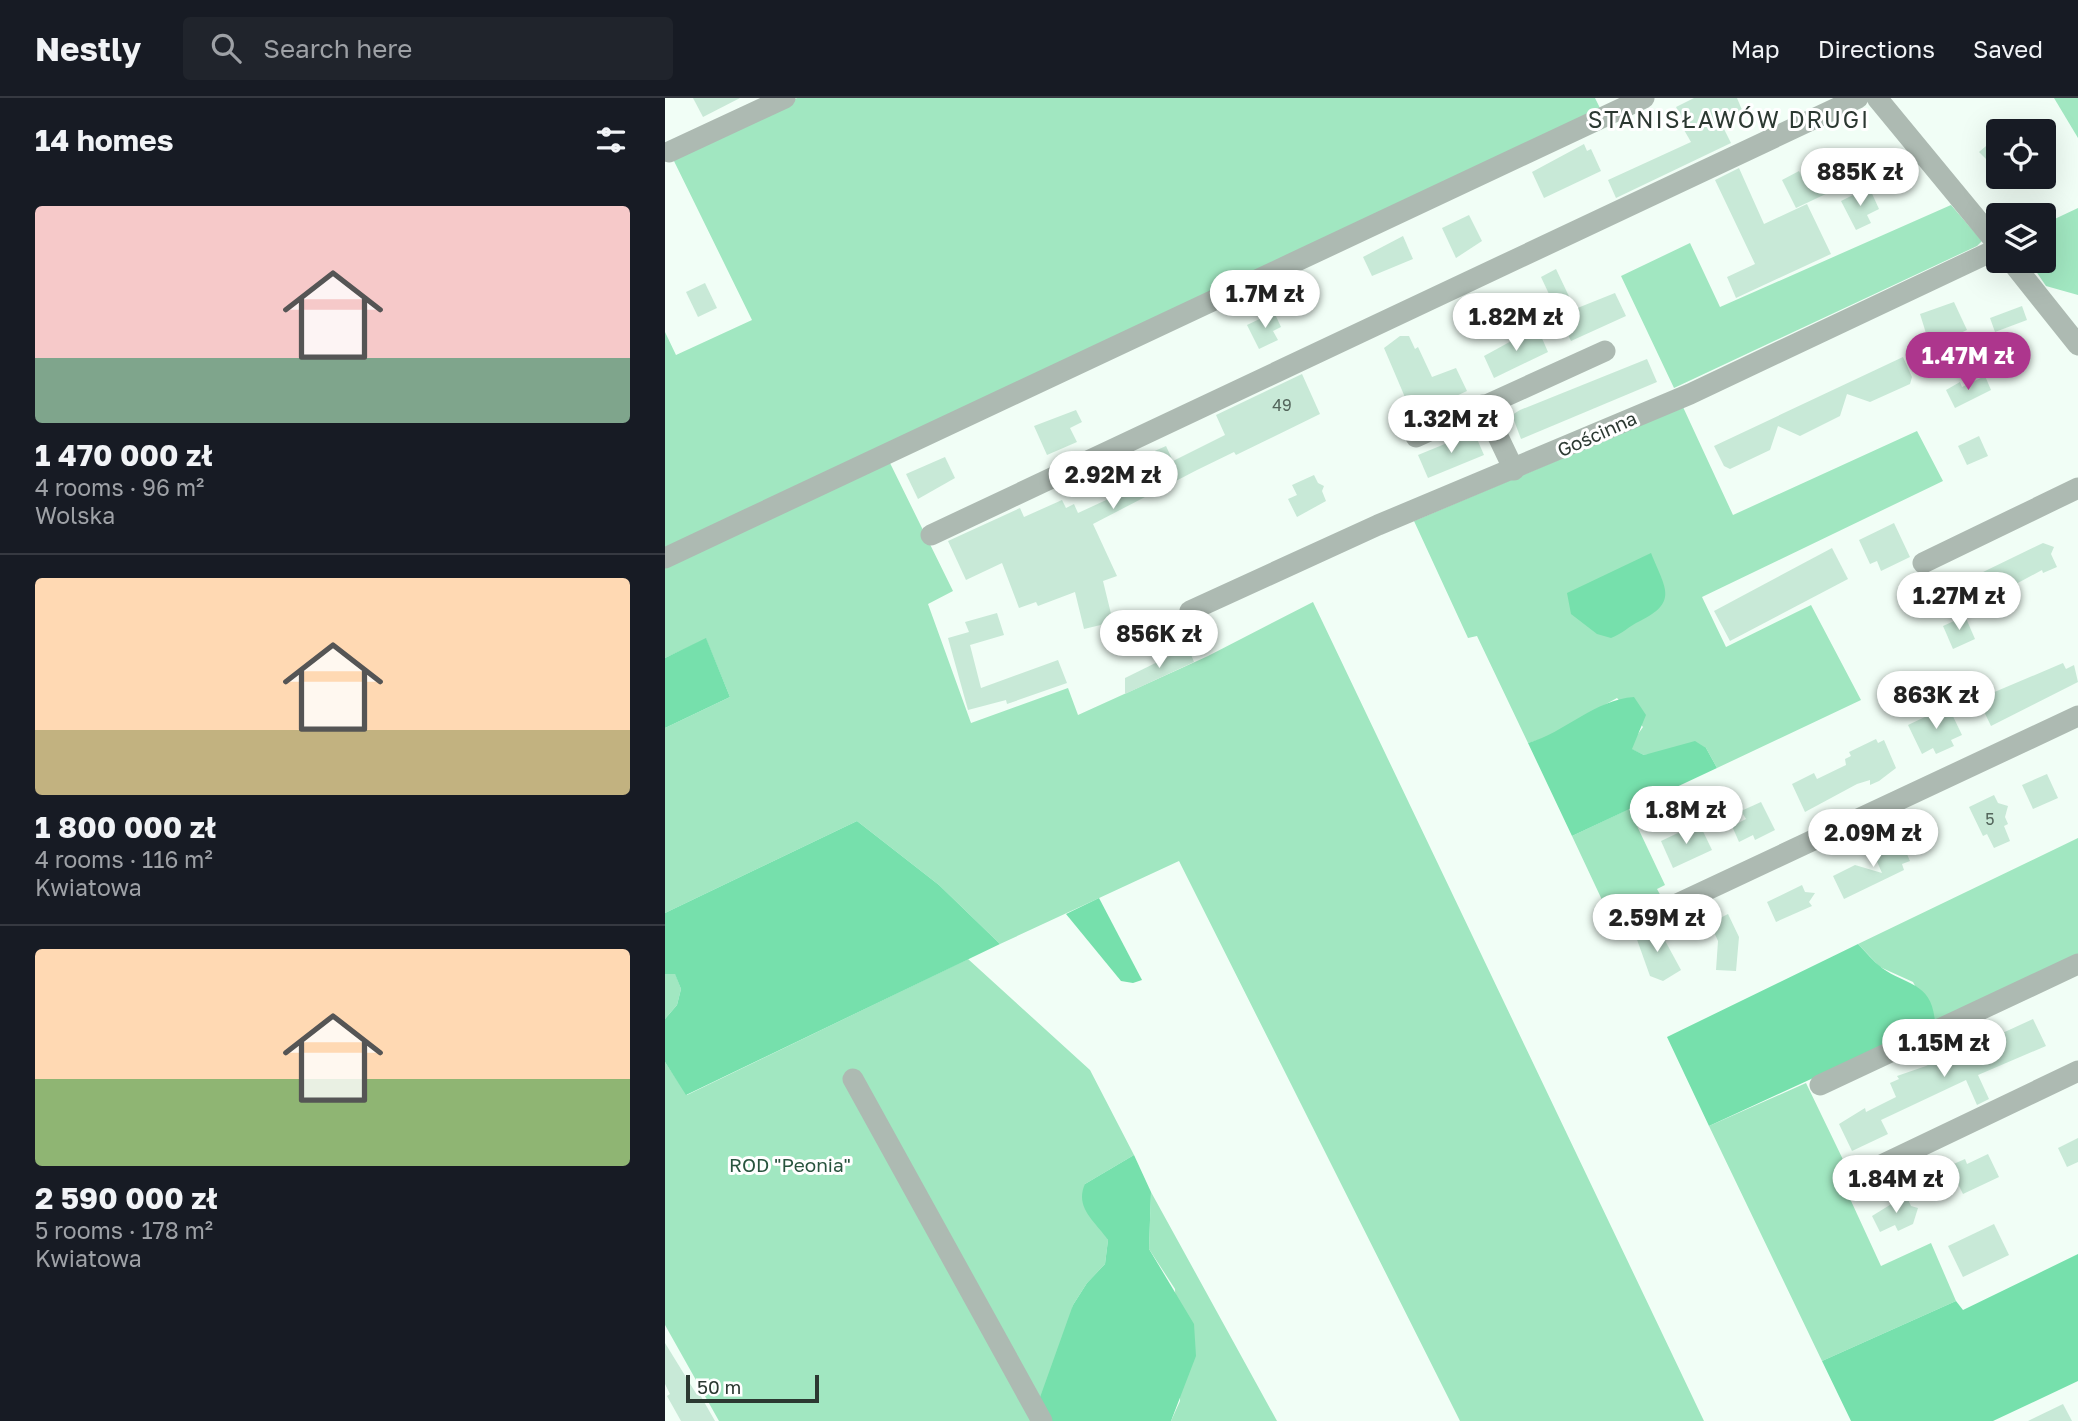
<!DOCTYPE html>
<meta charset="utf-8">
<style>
body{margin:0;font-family:"Golos Text",sans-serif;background:#20242c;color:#f1f3f6;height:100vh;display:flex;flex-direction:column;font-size:26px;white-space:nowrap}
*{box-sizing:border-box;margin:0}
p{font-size:23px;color:#9ea1a6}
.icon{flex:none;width:38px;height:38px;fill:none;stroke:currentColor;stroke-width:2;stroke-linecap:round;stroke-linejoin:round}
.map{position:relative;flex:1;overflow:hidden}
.panel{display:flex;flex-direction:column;background:#171b24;width:665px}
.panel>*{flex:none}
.controls{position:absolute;left:1321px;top:21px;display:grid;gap:14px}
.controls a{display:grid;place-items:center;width:70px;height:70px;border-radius:7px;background:#171b24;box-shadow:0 7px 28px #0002;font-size:35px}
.scale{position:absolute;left:21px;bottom:18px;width:133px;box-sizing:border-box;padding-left:7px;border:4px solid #2c3932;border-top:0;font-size:19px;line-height:24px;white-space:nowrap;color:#2c3932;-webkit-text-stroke:5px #fff;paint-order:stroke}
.price{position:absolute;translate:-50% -60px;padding:0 16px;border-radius:24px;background:#fff;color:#222;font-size:23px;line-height:46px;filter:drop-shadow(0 2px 4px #0008)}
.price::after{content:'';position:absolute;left:50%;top:42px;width:21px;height:16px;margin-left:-10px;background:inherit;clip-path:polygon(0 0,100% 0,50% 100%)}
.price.current{background:#ad368d;color:#fff}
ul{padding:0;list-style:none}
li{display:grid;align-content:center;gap:14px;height:371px;padding:0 35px}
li+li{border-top:2px solid #363941}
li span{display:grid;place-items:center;height:217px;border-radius:7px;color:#555}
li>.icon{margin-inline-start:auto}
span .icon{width:126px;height:126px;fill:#fffc;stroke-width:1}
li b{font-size:30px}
h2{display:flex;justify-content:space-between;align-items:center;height:84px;padding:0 35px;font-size:30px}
header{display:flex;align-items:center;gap:42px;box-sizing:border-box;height:98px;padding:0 35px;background:#171b24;border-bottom:2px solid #363941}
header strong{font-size:33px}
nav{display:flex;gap:38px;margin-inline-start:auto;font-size:24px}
.search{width:490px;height:63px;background:#20242c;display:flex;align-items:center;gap:18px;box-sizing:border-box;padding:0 24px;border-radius:7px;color:#9ea1a6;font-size:26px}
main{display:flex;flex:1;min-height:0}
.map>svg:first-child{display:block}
.green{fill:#a1e7c1}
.forest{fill:#76e0ac}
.building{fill:#c8e9d7}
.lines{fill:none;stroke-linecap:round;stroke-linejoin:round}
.minor{stroke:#adbab2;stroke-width:21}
.labels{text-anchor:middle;stroke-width:6;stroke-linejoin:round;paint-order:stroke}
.number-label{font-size:16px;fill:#53655b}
.street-label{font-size:19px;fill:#2c3932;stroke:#fff}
.park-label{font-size:19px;fill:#28543e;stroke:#fff}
.quarter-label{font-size:23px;letter-spacing:2px;fill:#2c3932;stroke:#fff}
</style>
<header>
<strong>Nestly</strong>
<div class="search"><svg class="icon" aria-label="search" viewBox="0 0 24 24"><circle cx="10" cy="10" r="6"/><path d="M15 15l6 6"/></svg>Search here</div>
<nav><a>Map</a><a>Directions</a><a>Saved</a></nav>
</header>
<main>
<section class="panel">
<h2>14 homes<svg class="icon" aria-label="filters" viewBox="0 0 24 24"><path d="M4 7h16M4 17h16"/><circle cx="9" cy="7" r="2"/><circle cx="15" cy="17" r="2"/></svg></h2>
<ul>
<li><span style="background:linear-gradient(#f6c9c9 70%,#7fa58c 0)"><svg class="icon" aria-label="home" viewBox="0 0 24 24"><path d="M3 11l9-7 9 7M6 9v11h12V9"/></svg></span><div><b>1 470 000 zł</b><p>4 rooms · 96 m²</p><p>Wolska</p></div></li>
<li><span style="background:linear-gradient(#ffd9b3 70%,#c2b280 0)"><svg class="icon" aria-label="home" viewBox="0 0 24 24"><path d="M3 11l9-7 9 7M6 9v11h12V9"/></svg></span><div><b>1 800 000 zł</b><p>4 rooms · 116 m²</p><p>Kwiatowa</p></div></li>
<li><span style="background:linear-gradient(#ffd9b3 60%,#8fb573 0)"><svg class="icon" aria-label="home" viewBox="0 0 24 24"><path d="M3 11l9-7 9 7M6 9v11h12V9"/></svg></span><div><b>2 590 000 zł</b><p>5 rooms · 178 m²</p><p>Kwiatowa</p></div></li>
</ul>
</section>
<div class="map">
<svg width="1413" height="1323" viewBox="0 0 1413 1323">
<rect width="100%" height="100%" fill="#f1fef6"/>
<!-- green -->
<g class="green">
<path d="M132,0H930L937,14L0,453V234L11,257L87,222L7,59Z"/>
<path d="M1389,0H1413V40Z"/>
<path d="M1286,107L1317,143L1312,148L1009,290L956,178L1025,145L1055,209Z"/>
<path d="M1413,110V197L1381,188L1364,163H1379V126Z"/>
<path d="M1018,309L1068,417L1252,333L1278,383L1037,499L1061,549L1146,507L1196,602L1052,670L1041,650L979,657L966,651L968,643L978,629L952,600L880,640L863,645L812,538L803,540L749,423Z"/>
<path d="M224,363L288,493L263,506L306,625L403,590L413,617L543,558L648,504L1039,1323H795L514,763L335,846L274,787L192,723L0,815V630L65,599L41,541L0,560V468Z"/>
<path d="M964,711L1000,787L992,791L1003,811L953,836L907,738Z"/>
<path d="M1413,740V857L1270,924L1248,884L1215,869L1193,846Z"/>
<path d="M303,861L425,972L469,1057L420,1086L443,1142L440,1166L422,1185L408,1207L383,1323H54L0,1227V964L22,997Z"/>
<path d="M10,875L16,891L12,907L0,921V876Z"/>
<path d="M1141,985L1184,1074L1175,1079L1216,1168L1266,1145L1291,1203L1157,1263L1044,1028Z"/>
<path d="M486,1094L612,1323H506L515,1303L510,1191L484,1151Z"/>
</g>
<!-- forest -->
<g class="forest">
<path d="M986,455C1000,490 1014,504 975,523C964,528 957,536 946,540L932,536L906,516L902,495Z"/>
<path d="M41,540L65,599L0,630V560Z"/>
<path d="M969,599L981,617L967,651L979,657L1030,643L1041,650L1052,670L907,738L863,645C899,635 931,601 969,599Z"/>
<path d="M192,723L274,787L335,846L21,997L0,964V921L12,907L16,891L10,876H0V815Z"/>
<path d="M434,800L477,882L468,885L456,883L401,816Z"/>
<path d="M1193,846C1201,854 1208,863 1217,870C1242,888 1267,884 1270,924L1044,1028L1002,939Z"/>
<path d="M469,1057L486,1094L484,1151L529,1226L531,1258L506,1323H383L373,1305L408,1207L422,1185L440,1166L443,1142C431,1124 409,1110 420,1086Z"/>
<path d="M1413,1156V1283L1328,1323H1186L1157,1263L1291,1203L1298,1212Z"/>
</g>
<!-- building -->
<g class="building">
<path d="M28,0H75L38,19Z"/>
<path d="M1029,0H1072L1080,19L1058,29L1066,45L951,100L943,82L1026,44L1015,25L1017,20L1011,9Z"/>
<path d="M1334,37V74L1314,54Z"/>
<path d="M919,46L922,53L926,51L936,73L879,100L867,74Z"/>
<path d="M1074,70L1099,126L1142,106L1166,156L1071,200L1062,179L1090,166L1050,82Z"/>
<path d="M1134,73L1142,89L1175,73L1182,86L1131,110L1117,82Z"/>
<path d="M1204,89L1214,111L1202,117L1206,125L1191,132L1176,103Z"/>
<path d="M804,117L817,143L791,160L777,130Z"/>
<path d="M738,138L748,161L707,178L698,159Z"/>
<path d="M891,171L910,211L950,195L961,218L906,243L876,179Z"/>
<path d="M40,185L52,210L33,219L21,194Z"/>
<path d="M1289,204L1302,232L1270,247L1264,245L1255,216Z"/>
<path d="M1357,208L1362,222L1330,234L1325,220Z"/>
<path d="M609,214L616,229L608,233L613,242L594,251L582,227Z"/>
<path d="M872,229L883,254L829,280L819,258Z"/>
<path d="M735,238H744L750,251L753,249L767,279L791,270L802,293L748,318L719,250Z"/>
<path d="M1238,259L1247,279L1245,286L1205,304L1182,296L1175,318L1135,338L1113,328L1105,352L1065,371L1059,368L1049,348Z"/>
<path d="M982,261L992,284L856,341L847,317L855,312Z"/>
<path d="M637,276L655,316L571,357L569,354L532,372L428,426L452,478L438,483L448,524L419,531L410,494L373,508L371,504L354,510L337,465L301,482L283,443L355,410L359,419L397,402L401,410L409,406L413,415L452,397L442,374L501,348L508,363L560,337L551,317Z"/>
<path d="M1320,278L1326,292L1290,310L1281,292L1295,284L1297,289Z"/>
<path d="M411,312L417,324L405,330L412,344L382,357L369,328Z"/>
<path d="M809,334L819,357L763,380L753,357Z"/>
<path d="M1314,338L1323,358L1302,367L1293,348Z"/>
<path d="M280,359L290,380L253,401L241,376Z"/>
<path d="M649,377L653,385L659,388L657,393L661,403L632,419L623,401L632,397L627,387Z"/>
<path d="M1229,425L1245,459L1216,473L1212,463L1205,466L1194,442Z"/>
<path d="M1378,445L1389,449L1386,456L1392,469L1378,475L1377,472L1325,500L1319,488L1312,485L1316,475Z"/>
<path d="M1167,450L1183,481L1065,543L1049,513Z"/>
<path d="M332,515L339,537L305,547L316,590L393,562L402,585L342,606L341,602L303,612L283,540L304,534L300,524Z"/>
<path d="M1300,518L1310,541L1288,551L1278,528Z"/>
<path d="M523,549L529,564L460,596V580Z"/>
<path d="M1398,565L1401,571L1409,567L1413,584L1326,628L1313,601Z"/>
<path d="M1283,608L1297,637L1286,642L1289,648L1271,656L1268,650L1257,656L1243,627Z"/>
<path d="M1211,641L1213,645L1219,642L1231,670L1214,683L1205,687V682L1192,686L1140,714L1127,686L1149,675L1152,681L1181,667L1180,661L1186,658L1184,654Z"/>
<path d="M1382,676L1393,700L1368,711L1357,687Z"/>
<path d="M1329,697L1333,705L1343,708L1340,719L1343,726L1339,728L1345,743L1329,750L1322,736L1318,738L1304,709Z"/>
<path d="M1096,704L1110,732L1090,742L1088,737L1074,744L1067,728L1081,721L1076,713Z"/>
<path d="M1034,725L1047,752L1008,770L996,743Z"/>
<path d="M1235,740L1245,763L1237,766L1239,772L1179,801L1168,778L1190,767L1217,775L1207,752Z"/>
<path d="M1137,787L1140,794L1150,795L1144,804L1147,808L1111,824L1102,804Z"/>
<path d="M1063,816L1074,839L1071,873L1051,872L1053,843L1045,825Z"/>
<path d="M991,826L1016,872L998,883L985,878L970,836Z"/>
<path d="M1368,921L1381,948L1313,977L1324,1001L1312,1007L1301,982L1216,1022L1223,1036L1187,1053L1174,1026L1200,1010L1201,1014L1231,999L1225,985L1234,981L1232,978L1261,968L1309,942L1310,945L1320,943Z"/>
<path d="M1413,1040V1064L1402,1069L1393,1050Z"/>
<path d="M1323,1056L1334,1079L1298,1096L1284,1068L1300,1061L1302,1066Z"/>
<path d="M1241,1097L1246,1108L1253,1110L1248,1126L1233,1133L1230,1127L1215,1134L1207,1118Z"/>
<path d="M1329,1126L1344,1157L1298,1179L1283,1148Z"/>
<path d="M0,1245L32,1297L34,1295L50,1323H16L2,1298L5,1296L0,1286Z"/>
<path d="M1398,1306L1407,1323H1363Z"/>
</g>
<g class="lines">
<!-- minor -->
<g class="minor">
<path d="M1212,0L1334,148"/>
<path d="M4,54L120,0"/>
<path d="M1346,163L1413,247"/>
<path d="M818,307L849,372"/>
<path d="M751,339L940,253"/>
<path d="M266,437L1193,0"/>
<path d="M0,460L979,0"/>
<path d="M1258,465L1413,390"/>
<path d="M525,513L713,427L1025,296L1334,150"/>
<path d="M1010,807L1413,618"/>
<path d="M188,981L377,1323"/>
<path d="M1155,987L1413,866"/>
<path d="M1183,1083L1413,973"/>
</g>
</g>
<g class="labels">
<!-- number labels -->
<g class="number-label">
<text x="617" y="313">49</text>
<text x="1325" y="727">5</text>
</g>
<!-- street labels -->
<g class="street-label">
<text transform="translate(932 336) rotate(-24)" y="7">Gościnna</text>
</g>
<!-- park labels -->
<g class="park-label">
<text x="125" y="1074">ROD "Peonia"</text>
</g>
<!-- quarter labels -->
<g class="quarter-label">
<text x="1064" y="30">STANISŁAWÓW DRUGI</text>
</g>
</g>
</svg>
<div class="controls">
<a><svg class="icon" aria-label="locate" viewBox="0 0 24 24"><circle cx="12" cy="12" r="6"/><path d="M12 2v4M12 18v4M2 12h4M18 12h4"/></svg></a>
<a><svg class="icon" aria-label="layers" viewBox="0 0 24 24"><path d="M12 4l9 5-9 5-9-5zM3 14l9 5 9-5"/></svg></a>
</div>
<div class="scale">50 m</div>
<b class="price" style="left:1195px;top:110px">885K zł</b>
<b class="price" style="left:600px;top:232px">1.7M zł</b>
<b class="price" style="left:851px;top:255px">1.82M zł</b>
<b class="price current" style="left:1303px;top:294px">1.47M zł</b>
<b class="price" style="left:786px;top:357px">1.32M zł</b>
<b class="price" style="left:448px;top:413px">2.92M zł</b>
<b class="price" style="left:1294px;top:534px">1.27M zł</b>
<b class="price" style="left:494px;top:572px">856K zł</b>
<b class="price" style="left:1271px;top:633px">863K zł</b>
<b class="price" style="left:1021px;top:748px">1.8M zł</b>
<b class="price" style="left:1208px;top:771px">2.09M zł</b>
<b class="price" style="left:992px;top:856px">2.59M zł</b>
<b class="price" style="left:1279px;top:981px">1.15M zł</b>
<b class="price" style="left:1231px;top:1117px">1.84M zł</b>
</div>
</main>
